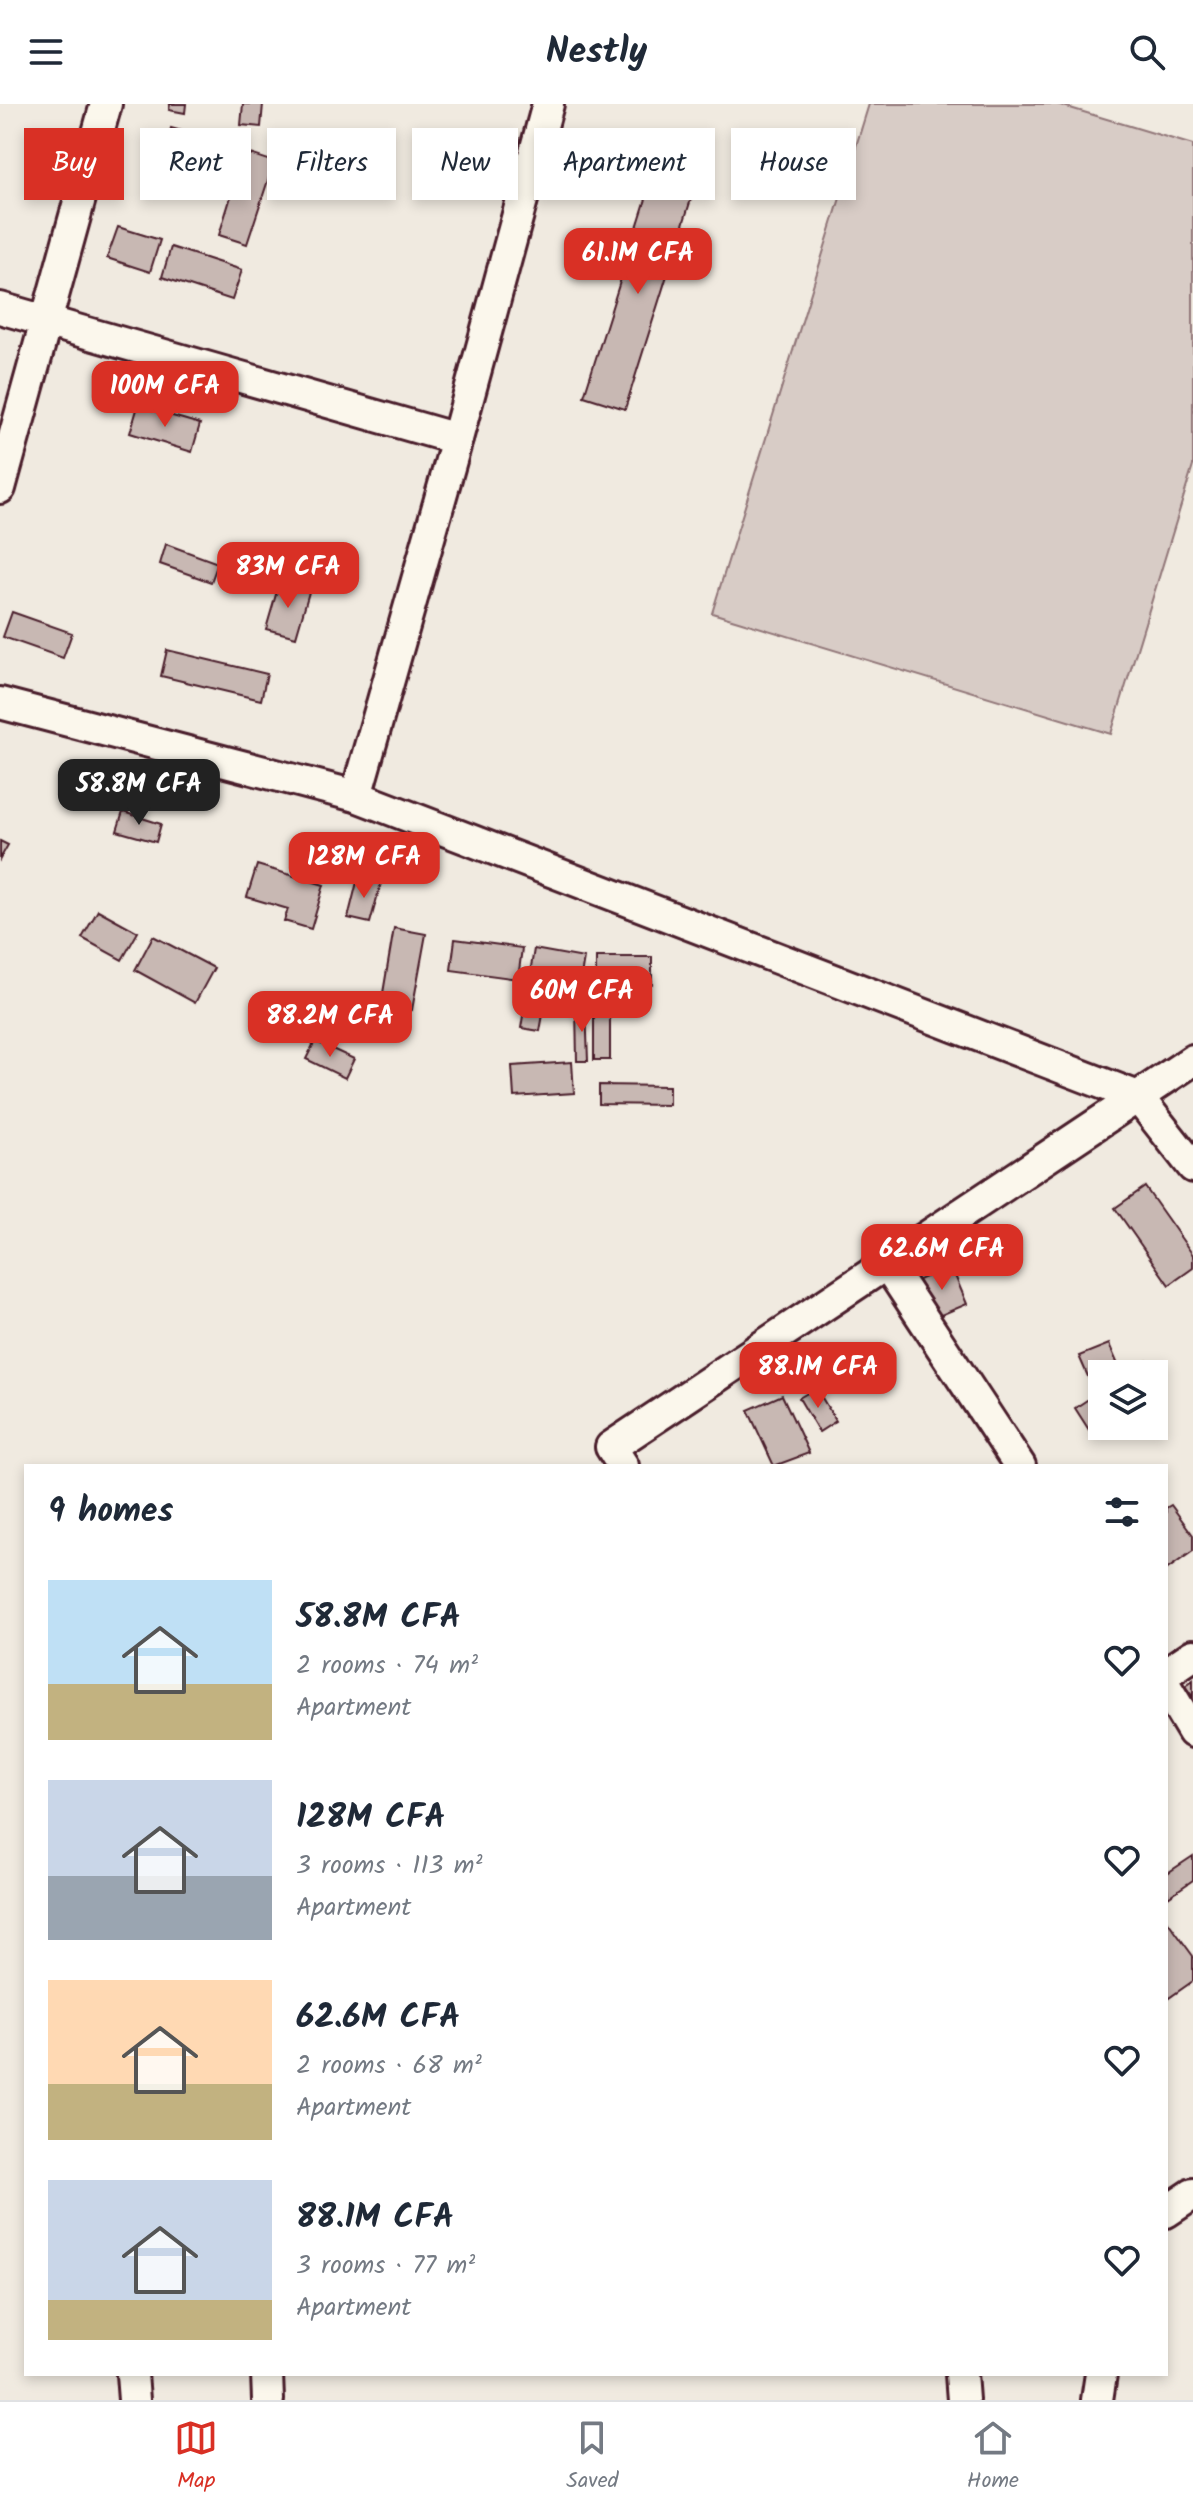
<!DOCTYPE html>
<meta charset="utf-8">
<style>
body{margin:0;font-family:Kalam,sans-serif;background:#f2f2f3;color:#1f2937;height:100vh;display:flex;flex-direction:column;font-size:30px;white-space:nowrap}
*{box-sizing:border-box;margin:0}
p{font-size:26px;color:#747a83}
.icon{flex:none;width:44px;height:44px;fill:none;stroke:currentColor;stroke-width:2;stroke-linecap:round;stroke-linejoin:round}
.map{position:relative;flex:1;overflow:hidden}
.sheet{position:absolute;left:24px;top:1360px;width:1144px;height:912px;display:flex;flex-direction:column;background:#fff;border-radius:0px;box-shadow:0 4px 12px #0003}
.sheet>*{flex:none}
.guide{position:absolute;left:24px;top:24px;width:1146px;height:72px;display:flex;gap:16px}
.tools{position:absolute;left:1088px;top:1256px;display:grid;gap:16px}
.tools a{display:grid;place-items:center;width:80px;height:80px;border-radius:0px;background:#fff;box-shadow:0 4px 12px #0003;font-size:40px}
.price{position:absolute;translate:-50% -68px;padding:0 18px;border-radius:16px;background:#d93025;color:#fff;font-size:26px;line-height:52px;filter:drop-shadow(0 2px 4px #0008)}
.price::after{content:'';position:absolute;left:50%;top:48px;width:24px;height:18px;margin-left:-12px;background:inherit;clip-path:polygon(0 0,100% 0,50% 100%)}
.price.on{background:#222;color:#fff}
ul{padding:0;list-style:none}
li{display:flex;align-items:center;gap:24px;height:200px;padding:0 24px}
li span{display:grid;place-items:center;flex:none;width:224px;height:160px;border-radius:0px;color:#555}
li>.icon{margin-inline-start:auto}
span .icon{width:96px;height:96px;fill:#fffc;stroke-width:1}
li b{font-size:34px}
h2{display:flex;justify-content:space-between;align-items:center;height:96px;padding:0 24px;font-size:34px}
.tag{padding:0 28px;border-radius:0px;background:#fff;box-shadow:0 4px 12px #0003;font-size:28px;line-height:72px}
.tag.on{background:#d93025;color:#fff}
header{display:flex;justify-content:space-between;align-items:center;height:104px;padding:0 24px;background:#fff;font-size:36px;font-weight:700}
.tab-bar{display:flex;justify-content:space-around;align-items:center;height:112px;border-top:2px solid #e0e1e3;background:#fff;font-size:22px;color:#747a83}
.tab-bar a{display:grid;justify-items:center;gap:4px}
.tab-bar .on{color:#d93025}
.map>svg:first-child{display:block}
.green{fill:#d8ccc6;stroke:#917678;stroke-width:2}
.building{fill:#c8b8b3;stroke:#4a1f2b;stroke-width:2}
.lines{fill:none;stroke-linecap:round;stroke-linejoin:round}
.street-casing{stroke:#4a1f2b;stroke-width:36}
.street{stroke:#fbf7ec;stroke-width:30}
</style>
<header><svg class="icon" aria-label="menu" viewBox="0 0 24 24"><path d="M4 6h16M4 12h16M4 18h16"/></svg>Nestly<svg class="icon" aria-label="search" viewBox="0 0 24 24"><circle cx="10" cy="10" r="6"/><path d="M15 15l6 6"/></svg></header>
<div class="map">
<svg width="1193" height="2296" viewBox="0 0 1193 2296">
<rect width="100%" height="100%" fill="#f0eae0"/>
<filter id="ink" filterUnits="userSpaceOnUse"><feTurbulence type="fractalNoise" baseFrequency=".0125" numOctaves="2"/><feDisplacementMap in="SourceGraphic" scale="16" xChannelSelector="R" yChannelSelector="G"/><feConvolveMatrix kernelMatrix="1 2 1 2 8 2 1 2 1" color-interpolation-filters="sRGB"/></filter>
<g filter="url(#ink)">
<!-- green -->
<path class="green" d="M869,0H1057L1193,41V362L1111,630L712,509Z"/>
<!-- building -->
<g class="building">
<path d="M170,0H186L185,9L169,6Z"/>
<path d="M243,0H263L261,23L241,21Z"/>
<path d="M171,24L221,38L215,56L166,41Z"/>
<path d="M247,49L274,58L247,140L219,131L232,89L215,83L222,62L241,69Z"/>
<path d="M651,79L692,92L625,305L584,292Z"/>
<path d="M118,123L160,136L150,168L107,154Z"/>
<path d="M171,143L242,166L232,196L162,173Z"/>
<path d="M138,302L200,320L192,348L130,329Z"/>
<path d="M166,440L218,459L211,478L160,460Z"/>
<path d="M279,480L309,488L296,533L266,525Z"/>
<path d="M12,508L72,529L63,554L3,533Z"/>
<path d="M167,546L267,570L261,596L161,572Z"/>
<path d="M123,708L161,720L156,738L117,727Z"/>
<path d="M0,737L8,741L0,755Z"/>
<path d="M257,761L324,781L311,825L284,817L288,805L247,793Z"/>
<path d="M358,774L381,779L370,819L348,814Z"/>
<path d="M98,806L138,828L122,856L82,834Z"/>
<path d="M394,824L426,830L412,906L381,901Z"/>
<path d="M153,832L214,864L195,899L135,866Z"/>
<path d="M455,835L522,844L518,875L451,866Z"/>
<path d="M534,845L584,854L581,872L551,867L540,927L521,924Z"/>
<rect x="596" y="853" width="56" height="27"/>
<path d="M576,902H586L588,957H577Z"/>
<rect x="594" y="913" width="16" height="43"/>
<path d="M315,937L354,955L345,974L306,955Z"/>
<path d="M572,958L574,989L514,993L512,962Z"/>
<path d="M599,981L669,982V1001L599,1000Z"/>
<path d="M1145,1083L1193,1151V1164L1169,1181L1115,1104Z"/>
<path d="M951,1162L967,1200L934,1214L918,1176Z"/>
<path d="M1109,1240L1122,1270H1102V1280L1093,1284L1079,1252Z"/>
<path d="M1147,1257L1162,1280L1154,1285V1270H1128Z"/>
<path d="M816,1284L836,1317L819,1328L799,1294Z"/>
<path d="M1102,1286V1318L1089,1326L1075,1304Z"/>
<path d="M782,1291L809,1349L774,1362L748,1306Z"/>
<path d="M1171,1401L1193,1431V1447L1166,1466V1404Z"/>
<path d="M1193,1576V1593L1185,1582Z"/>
<path d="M1193,1752V1776L1168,1793L1166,1770Z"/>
<path d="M1166,1815L1193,1852V1877L1166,1896Z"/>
</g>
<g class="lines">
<!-- street casing -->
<g class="street-casing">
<g id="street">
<path d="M0,204L457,335"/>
<path d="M0,384L106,0"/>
<path d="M0,599L356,692L1138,993L1193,1063"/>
<path d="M356,692L457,335L548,0"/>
<path d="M887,1160L1020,1362"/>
<path d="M623,1362L611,1343L1193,956"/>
<path d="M1166,1569L1193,1551"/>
<path d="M1166,1583L1193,1628"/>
<path d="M1166,2108L1193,2090"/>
<path d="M132,2270L134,2296"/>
<path d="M267,2270L268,2296"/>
<path d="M961,2270L963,2296"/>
<path d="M1097,2296L1101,2270"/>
</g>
</g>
<!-- street -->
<use href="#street" class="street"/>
</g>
</g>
</svg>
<div class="tools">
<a><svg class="icon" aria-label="layers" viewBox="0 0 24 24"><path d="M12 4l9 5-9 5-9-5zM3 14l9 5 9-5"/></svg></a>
</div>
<b class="price" style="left:638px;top:192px">61.1M CFA</b>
<b class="price" style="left:165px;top:325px">100M CFA</b>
<b class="price" style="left:288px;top:506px">83M CFA</b>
<b class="price on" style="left:139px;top:723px">58.8M CFA</b>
<b class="price" style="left:364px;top:796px">128M CFA</b>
<b class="price" style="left:582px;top:930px">60M CFA</b>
<b class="price" style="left:330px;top:955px">88.2M CFA</b>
<b class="price" style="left:942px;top:1188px">62.6M CFA</b>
<b class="price" style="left:818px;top:1306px">88.1M CFA</b>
<div class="guide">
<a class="tag on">Buy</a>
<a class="tag">Rent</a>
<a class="tag">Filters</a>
<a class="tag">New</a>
<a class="tag">Apartment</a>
<a class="tag">House</a>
</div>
<section class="sheet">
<h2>9 homes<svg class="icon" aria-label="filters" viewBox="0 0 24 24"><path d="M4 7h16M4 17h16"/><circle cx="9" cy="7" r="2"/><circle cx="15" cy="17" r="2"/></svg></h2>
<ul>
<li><span style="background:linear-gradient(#bfe0f5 65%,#c2b280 0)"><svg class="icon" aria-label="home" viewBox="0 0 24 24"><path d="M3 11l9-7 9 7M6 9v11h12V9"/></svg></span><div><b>58.8M CFA</b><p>2 rooms · 74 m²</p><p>Apartment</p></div><svg class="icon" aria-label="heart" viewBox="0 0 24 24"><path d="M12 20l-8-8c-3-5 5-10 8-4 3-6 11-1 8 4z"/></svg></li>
<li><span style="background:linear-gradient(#c9d6e8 60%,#9aa5b1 0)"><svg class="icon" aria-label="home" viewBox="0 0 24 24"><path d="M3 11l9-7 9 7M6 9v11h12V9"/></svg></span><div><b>128M CFA</b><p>3 rooms · 113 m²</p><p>Apartment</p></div><svg class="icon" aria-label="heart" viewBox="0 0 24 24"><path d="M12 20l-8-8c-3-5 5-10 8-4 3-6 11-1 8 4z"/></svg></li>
<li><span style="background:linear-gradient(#ffd9b3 65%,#c2b280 0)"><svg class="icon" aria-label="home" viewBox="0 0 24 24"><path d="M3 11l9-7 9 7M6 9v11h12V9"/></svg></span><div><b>62.6M CFA</b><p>2 rooms · 68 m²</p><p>Apartment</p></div><svg class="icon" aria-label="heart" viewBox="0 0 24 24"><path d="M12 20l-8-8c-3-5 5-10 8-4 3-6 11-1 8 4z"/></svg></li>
<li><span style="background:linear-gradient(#c9d6e8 75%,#c2b280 0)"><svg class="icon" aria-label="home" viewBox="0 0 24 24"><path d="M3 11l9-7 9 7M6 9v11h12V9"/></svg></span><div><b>88.1M CFA</b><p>3 rooms · 77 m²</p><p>Apartment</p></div><svg class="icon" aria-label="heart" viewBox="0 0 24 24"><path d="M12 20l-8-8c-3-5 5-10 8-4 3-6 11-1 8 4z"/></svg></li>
</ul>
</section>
</div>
<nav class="tab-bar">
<a class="on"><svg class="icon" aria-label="map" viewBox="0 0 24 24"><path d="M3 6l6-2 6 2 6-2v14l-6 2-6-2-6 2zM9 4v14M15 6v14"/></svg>Map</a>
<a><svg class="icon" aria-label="saved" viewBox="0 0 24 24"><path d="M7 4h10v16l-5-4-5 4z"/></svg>Saved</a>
<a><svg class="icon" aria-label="home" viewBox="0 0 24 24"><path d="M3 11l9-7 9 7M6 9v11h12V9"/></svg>Home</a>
</nav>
